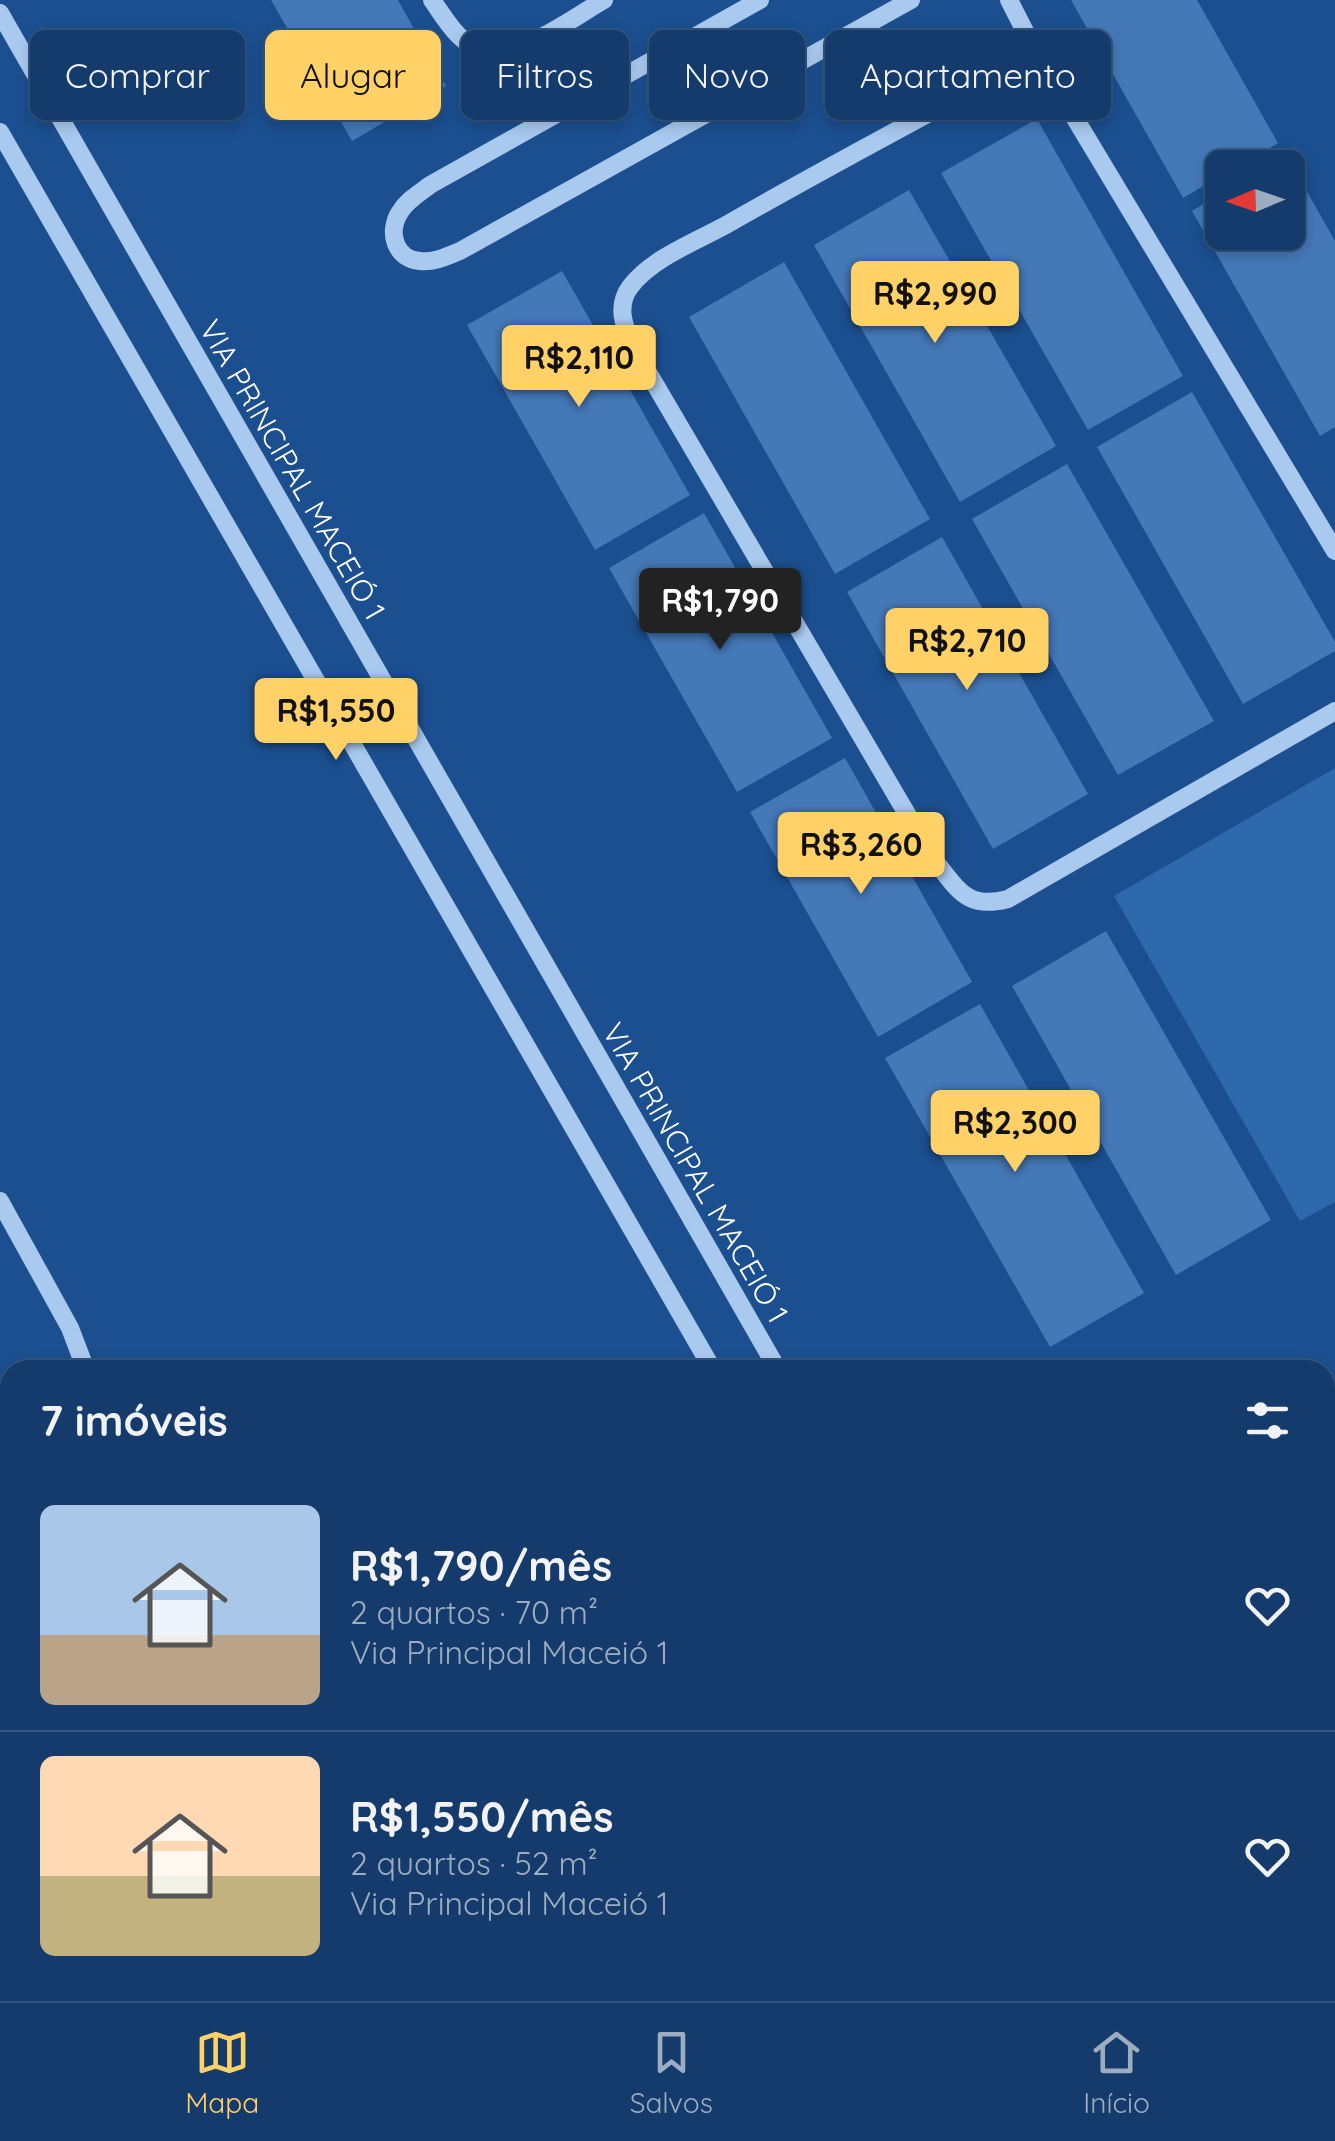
<!DOCTYPE html>
<html lang="pt">
<meta charset="utf-8">
<style>
body{margin:0;font-family:Quicksand,sans-serif;background:#214673;color:#f1f3f6;height:100vh;display:flex;flex-direction:column;font-size:38px;white-space:nowrap}
*{box-sizing:border-box;margin:0}
p{font-size:32px;color:#9dadc1}
.icon{flex:none;width:55px;height:55px;fill:none;stroke:currentColor;stroke-width:2;stroke-linecap:round;stroke-linejoin:round}
.map{position:relative;flex:1;overflow:hidden}
.panel{position:absolute;left:0px;top:1360px;width:1335px;height:642px;display:flex;flex-direction:column;background:#143b6b;border-radius:30px 30px 0 0;box-shadow:0 5px 15px #0003,0 0 0 2px #33557e}
.panel>*{flex:none}
.top-card{position:absolute;left:30px;top:30px;width:1275px;height:90px;display:flex;gap:20px}
.needle{width:65px;rotate:268deg}
.controls{position:absolute;left:1205px;top:150px;display:grid;gap:20px}
.controls a{display:grid;place-items:center;width:100px;height:100px;border-radius:15px;background:#143b6b;box-shadow:0 5px 15px #0003,0 0 0 2px #33557e;font-size:50px}
.price{position:absolute;translate:-50% -85px;padding:0 22px;border-radius:10px;background:#ffd166;color:#111;font-size:32px;line-height:65px;filter:drop-shadow(0 2px 5px #0008)}
.price::after{content:'';position:absolute;left:50%;top:60px;width:30px;height:22px;margin-left:-15px;background:inherit;clip-path:polygon(0 0,100% 0,50% 100%)}
.price.active{background:#222;color:#fff}
ul{padding:0;list-style:none}
li{display:flex;align-items:center;gap:30px;height:250px;padding:0 40px}
li+li{border-top:2px solid #33557e}
li span{display:grid;place-items:center;flex:none;width:280px;height:200px;border-radius:15px;color:#555}
li>.icon{margin-inline-start:auto}
span .icon{width:120px;height:120px;fill:#fffc;stroke-width:1}
li b{font-size:42px}
h2{display:flex;justify-content:space-between;align-items:center;height:120px;padding:0 40px;font-size:42px}
.pill{padding:0 35px;border-radius:15px;background:#143b6b;box-shadow:0 5px 15px #0003,0 0 0 2px #33557e;font-size:35px;line-height:90px}
.pill.active{background:#ffd166;color:#111}
.tabs{display:flex;justify-content:space-around;align-items:center;height:140px;border-top:2px solid #33557e;background:#143b6b;font-size:28px;color:#9dadc1}
.tabs a{display:grid;justify-items:center;gap:5px}
.tabs .active{color:#ffd166}
.map>svg:first-child{display:block}
.green{fill:#2e69ad}
.building{fill:#4478b7}
.lines{fill:none;stroke-linecap:round;stroke-linejoin:round}
.minor{stroke:#a9c9ee;stroke-width:18}
.labels{text-anchor:middle;stroke-width:8;stroke-linejoin:round;paint-order:stroke}
.street-label{font-size:30px;fill:#fff;stroke:#1b4f8f}
</style>
<div class="map">
<svg width="1335" height="2001" viewBox="0 0 1335 2001">
<rect width="100%" height="100%" fill="#1b4f8f"/>
<!-- green -->
<path class="green" d="M1335,768V1202L1300,1221L1114,896Z"/>
<!-- building -->
<g class="building">
<path d="M271,0H398L446,86L352,141Z"/>
<path d="M1071,0H1197L1278,143L1235,168H1222V175L1183,198Z"/>
<path d="M1037,119L1183,376L1088,430L941,173Z"/>
<path d="M1287,156L1335,241V427L1320,436L1192,211L1222,193V232H1288V168H1268Z"/>
<path d="M909,190L1056,446L960,502L814,245Z"/>
<path d="M784,262L930,519L835,574L689,317Z"/>
<path d="M562,271L690,495L595,550L467,325Z"/>
<path d="M1192,392L1335,642V651L1243,704L1097,447Z"/>
<path d="M1067,464L1214,721L1118,775L972,519Z"/>
<path d="M704,513L832,738L737,792L609,568Z"/>
<path d="M942,537L1088,794L993,849L847,592Z"/>
<path d="M845,758L972,982L878,1037L750,812Z"/>
<path d="M1106,931L1271,1220L1176,1275L1012,986Z"/>
<path d="M980,1004L1144,1293L1050,1347L885,1058Z"/>
</g>
<g class="lines">
<!-- minor -->
<g class="minor">
<path d="M432,0C444,17 455,37 474,47C510,67 572,18 604,0"/>
<path d="M760,0L430,185C420,193 407,200 400,212C387,232 395,259 420,261C433,263 448,256 460,251L911,0"/>
<path d="M1009,0L1037,55L1335,551"/>
<path d="M0,13L778,1370"/>
<path d="M1037,55C933,111 829,166 726,225C695,242 652,258 630,287C616,306 624,326 632,345L934,860C958,889 966,910 1008,899L1335,711"/>
<path d="M0,132L713,1370"/>
<path d="M0,1201L70,1328L86,1370"/>
<path d="M0,1442L10,1444"/>
<path d="M0,1754L10,1750"/>
<path d="M371,1992L376,2001"/>
<path d="M1087,1992L1092,2001"/>
<path d="M1153,1992L1159,2001"/>
</g>
</g>
<g class="labels">
<!-- street labels -->
<g class="street-label">
<text transform="translate(292 470) rotate(60)" y="10">VIA PRINCIPAL MACEIÓ 1</text>
<text transform="translate(695 1173) rotate(60)" y="10">VIA PRINCIPAL MACEIÓ 1</text>
</g>
</g>
</svg>
<div class="controls">
<a><svg class="needle" viewBox="-14 -14 28 28"><path d="M0-13l5 13h-10z" fill="#e53935"/><path d="M0 13l5-13h-10z" fill="#9dadc1"/></svg></a>
</div>
<b class="price" style="left:935px;top:346px">R$2,990</b>
<b class="price" style="left:579px;top:410px">R$2,110</b>
<b class="price active" style="left:720px;top:653px">R$1,790</b>
<b class="price" style="left:967px;top:693px">R$2,710</b>
<b class="price" style="left:336px;top:763px">R$1,550</b>
<b class="price" style="left:861px;top:897px">R$3,260</b>
<b class="price" style="left:1015px;top:1175px">R$2,300</b>
<div class="top-card">
<a class="pill">Comprar</a>
<a class="pill active">Alugar</a>
<a class="pill">Filtros</a>
<a class="pill">Novo</a>
<a class="pill">Apartamento</a>
</div>
<section class="panel">
<h2>7 imóveis<svg class="icon" aria-label="filters" viewBox="0 0 24 24"><path d="M4 7h16M4 17h16"/><circle cx="9" cy="7" r="2"/><circle cx="15" cy="17" r="2"/></svg></h2>
<ul>
<li><span style="background:linear-gradient(#a9c7e8 65%,#b9a48a 0)"><svg class="icon" aria-label="home" viewBox="0 0 24 24"><path d="M3 11l9-7 9 7M6 9v11h12V9"/></svg></span><div><b>R$1,790/mês</b><p>2 quartos · 70 m²</p><p>Via Principal Maceió 1</p></div><svg class="icon" aria-label="heart" viewBox="0 0 24 24"><path d="M12 20l-8-8c-3-5 5-10 8-4 3-6 11-1 8 4z"/></svg></li>
<li><span style="background:linear-gradient(#ffd9b3 60%,#c2b280 0)"><svg class="icon" aria-label="home" viewBox="0 0 24 24"><path d="M3 11l9-7 9 7M6 9v11h12V9"/></svg></span><div><b>R$1,550/mês</b><p>2 quartos · 52 m²</p><p>Via Principal Maceió 1</p></div><svg class="icon" aria-label="heart" viewBox="0 0 24 24"><path d="M12 20l-8-8c-3-5 5-10 8-4 3-6 11-1 8 4z"/></svg></li>
</ul>
</section>
</div>
<nav class="tabs">
<a class="active"><svg class="icon" aria-label="map" viewBox="0 0 24 24"><path d="M3 6l6-2 6 2 6-2v14l-6 2-6-2-6 2zM9 4v14M15 6v14"/></svg>Mapa</a>
<a><svg class="icon" aria-label="saved" viewBox="0 0 24 24"><path d="M7 4h10v16l-5-4-5 4z"/></svg>Salvos</a>
<a><svg class="icon" aria-label="home" viewBox="0 0 24 24"><path d="M3 11l9-7 9 7M6 9v11h12V9"/></svg>Início</a>
</nav>
